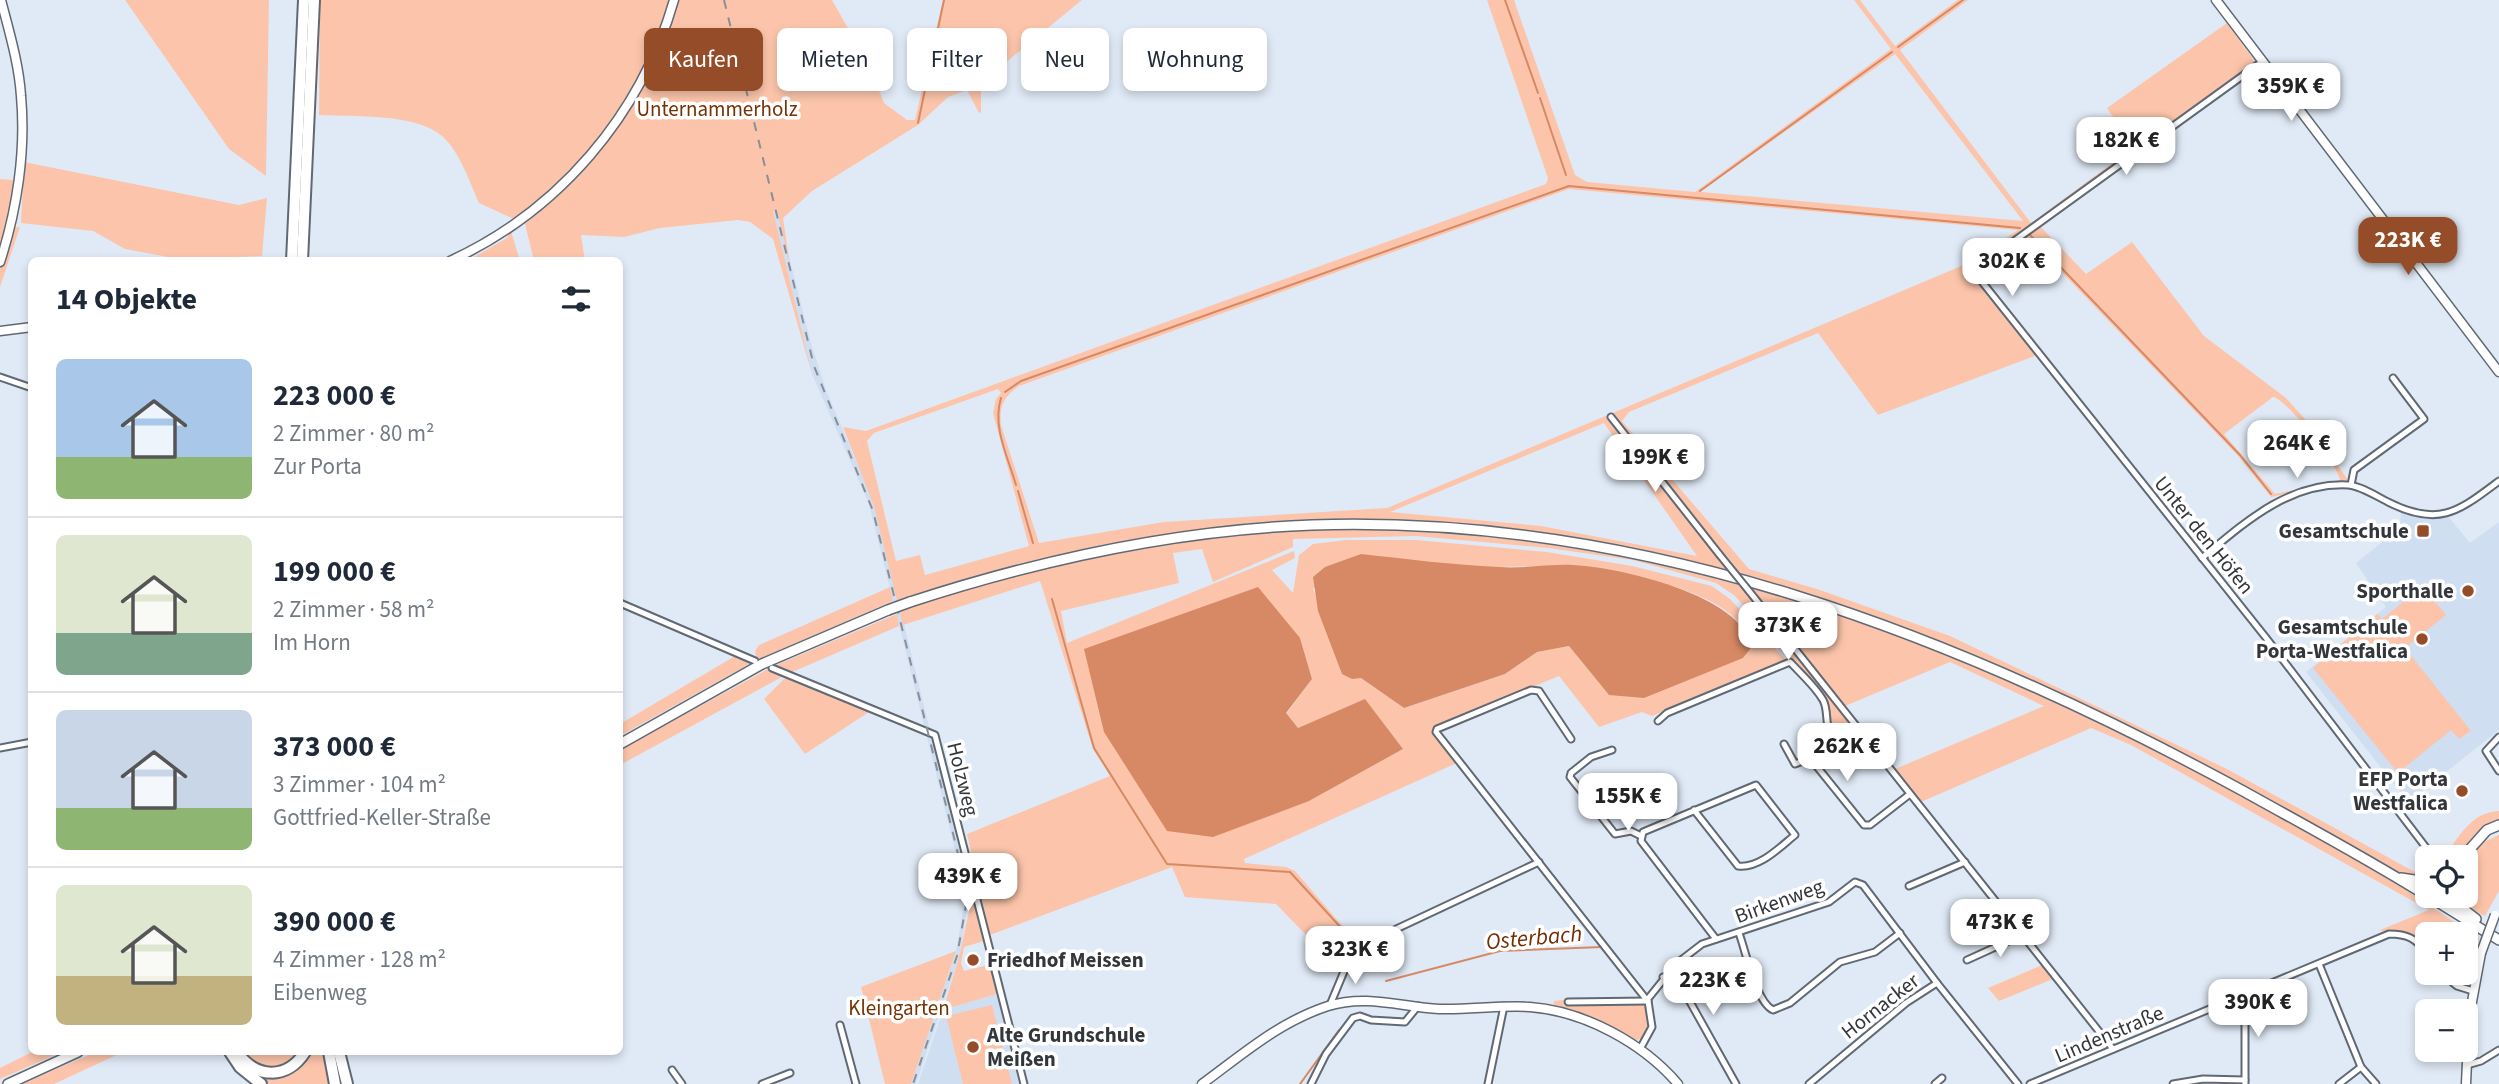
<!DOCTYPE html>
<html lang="de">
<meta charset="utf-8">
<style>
body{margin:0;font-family:"Source Sans 3",sans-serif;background:#f2f2f3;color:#1f2937;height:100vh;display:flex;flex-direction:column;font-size:26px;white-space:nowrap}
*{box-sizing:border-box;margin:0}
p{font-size:23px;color:#747a83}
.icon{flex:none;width:38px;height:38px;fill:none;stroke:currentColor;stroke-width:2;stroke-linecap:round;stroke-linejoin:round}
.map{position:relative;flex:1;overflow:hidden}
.drawer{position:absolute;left:28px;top:257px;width:595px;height:798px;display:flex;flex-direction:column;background:#fff;border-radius:10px;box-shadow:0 4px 10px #0003}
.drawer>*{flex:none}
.banner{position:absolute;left:644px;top:28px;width:665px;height:63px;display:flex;gap:14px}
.controls{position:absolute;left:2415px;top:845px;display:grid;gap:14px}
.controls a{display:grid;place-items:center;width:63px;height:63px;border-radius:10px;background:#fff;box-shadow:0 4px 10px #0003;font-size:35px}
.price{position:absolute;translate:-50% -60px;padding:0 16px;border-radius:14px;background:#fff;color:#222;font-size:23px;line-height:46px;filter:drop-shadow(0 2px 4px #0008)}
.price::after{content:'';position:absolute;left:50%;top:42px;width:21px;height:16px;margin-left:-10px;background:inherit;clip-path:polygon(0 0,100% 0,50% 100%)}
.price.active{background:#944d28;color:#fff}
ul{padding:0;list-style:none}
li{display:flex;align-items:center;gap:21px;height:175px;padding:0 28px}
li+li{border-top:2px solid #e0e1e3}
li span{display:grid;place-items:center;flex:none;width:196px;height:140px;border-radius:10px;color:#555}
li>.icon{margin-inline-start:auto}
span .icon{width:84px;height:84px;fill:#fffc;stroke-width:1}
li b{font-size:30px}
h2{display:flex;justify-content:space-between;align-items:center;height:84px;padding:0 28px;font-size:30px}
.tag{padding:0 24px;border-radius:10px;background:#fff;box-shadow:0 4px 10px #0003;font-size:24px;line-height:63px}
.tag.active{background:#944d28;color:#fff}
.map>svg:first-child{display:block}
.built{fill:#cfdef0}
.green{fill:#fcc5ab;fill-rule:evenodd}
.water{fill:#d68964}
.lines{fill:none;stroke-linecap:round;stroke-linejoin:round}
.stream{stroke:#d68964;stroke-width:2}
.street-casing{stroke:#606973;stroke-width:9}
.secondary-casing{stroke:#606973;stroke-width:11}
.primary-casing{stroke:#606973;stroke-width:12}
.highway-casing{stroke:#606973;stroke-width:14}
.street{stroke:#fff;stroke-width:5}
.secondary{stroke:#fff;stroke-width:8}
.primary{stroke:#fff;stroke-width:9}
.highway{stroke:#fff;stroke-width:10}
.rail{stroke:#898f98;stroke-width:2;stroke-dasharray:9 9;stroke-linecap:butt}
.street-bridge-casing{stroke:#606973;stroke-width:9;stroke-linecap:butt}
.secondary-bridge-casing{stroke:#606973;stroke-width:11;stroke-linecap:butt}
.primary-bridge-casing{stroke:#606973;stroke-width:12;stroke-linecap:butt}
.street-bridge{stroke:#fff;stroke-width:5}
.secondary-bridge{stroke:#fff;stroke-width:8}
.primary-bridge{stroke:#fff;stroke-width:9}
.poi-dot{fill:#944d28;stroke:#fff;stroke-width:2.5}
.labels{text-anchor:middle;stroke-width:7;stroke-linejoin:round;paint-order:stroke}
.park-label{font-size:21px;fill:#773204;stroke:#fff}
.poi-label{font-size:21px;font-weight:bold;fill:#33363b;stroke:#fff;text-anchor:end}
.street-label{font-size:21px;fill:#33363b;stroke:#fff}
.water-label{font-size:23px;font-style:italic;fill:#732d00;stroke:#fff}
</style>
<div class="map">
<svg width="2499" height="1084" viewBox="0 0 2499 1084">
<rect width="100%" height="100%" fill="#e0eaf6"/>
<!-- built -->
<g class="built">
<path d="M737,52L811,343L826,390L875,506L970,894L959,957L916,1084H911L956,951L966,894L869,504L812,374L734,53Z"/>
<path d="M2401,510L2446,514L2470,543L2499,522V730L2408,802L2306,672L2386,607L2356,563L2400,528Z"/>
<path d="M1003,992L1025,1084H918L943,1010Z"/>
</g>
<!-- green -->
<g class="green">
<path d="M125,0H269L266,176L229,149Z"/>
<path d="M320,0H832L869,65L884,103L907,120H915L943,0H1082L994,72L981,88V112L979,113L967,90L948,97L918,125L812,191L783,218L790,265L777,211H773L812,374L773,239L750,222L738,220L660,228L624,237L581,235L585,261H534L525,224L479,203C469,181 460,152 442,136C415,113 354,117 319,115Z"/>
<path d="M1487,0H1514L1575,175L1587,182L1695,192L1891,49L1854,0H1860L1895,46L1958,0H1968L1900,50L2031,223L2134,147L2107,108L2227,23L2261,70H2256L2041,227L2086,274L2132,242L2204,336L2286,398L2304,418L2348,480L2271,497L2239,457L2030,239L2025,238L1980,265L1978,270L2119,449L2115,451L2037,355L1878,415L1818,333L1629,412L1622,421L1749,569L1820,590L1950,636L2227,769L2413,871L2422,875L2427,872V878L2414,876L2407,891L2479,938L2468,973L2451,977L2439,973H2466V934H2427V957L2419,945L2380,930L2429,910L2131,745L2091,728L1921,802L1895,769L2044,706L1950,662L1845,706L1841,701L1836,702L1852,724L1850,733L1841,738L1833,733L1828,707L1814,684L1735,596L1716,583L1633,560L1548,548L1416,536L1293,539V547L1213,582L1202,549L1173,553L1179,583L1061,611L1067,643L1294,551L1295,558L1272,570L1293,593L1299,555L1313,544L1346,540H1416L1547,552L1632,566L1712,586L1730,599L1786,660L1652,716L1642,712L1599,727L1559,676L1433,728L1457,763L1244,859L1245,863L1286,867L1295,871L1358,944L1341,971L1276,904L1185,897L1172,867L990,935L967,834L1110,776L1093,749L1040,581L903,625L874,506L843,427L866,431L1546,184L1548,178ZM1895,54L2023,221L1701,192V191ZM1569,189L2018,230L1966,264L1387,508L1164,522L1039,543L1001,425C999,407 1003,397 1019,386ZM998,389L1001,393L996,399L993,413L1029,546L925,575L920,555L896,561L867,441L874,433ZM2273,397C2287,399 2338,466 2340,480L2275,494L2224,434ZM1604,423L1697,556L1541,526L1390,512ZM1575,565C1621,574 1744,589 1751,648L1743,658L1609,695L1569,646L1537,652L1505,674L1404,708L1361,678L1342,674L1313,588L1501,567ZM1300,638L1312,679L1286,714L1298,728L1365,700L1403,749L1309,801L1085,649Z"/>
<path d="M24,162L239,205L267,198L262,256L179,259L125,249L93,231L21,223Z"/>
<path d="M0,179L13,180L11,228L20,227L0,287Z"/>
<path d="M511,231L520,261H467L507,238Z"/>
<path d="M2423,586L2446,615L2405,648L2471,731L2459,739L2451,730L2398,773L2313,668L2377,614L2382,619Z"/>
<path d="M890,587L893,601L757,660L755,651L759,645Z"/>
<path d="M897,614L899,626L790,673L774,666Z"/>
<path d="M735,656L751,663L620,736V724Z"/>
<path d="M768,669L782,677L620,765V750Z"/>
<path d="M785,678L869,712L805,754L764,699Z"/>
<path d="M2499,811V820L2478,831L2456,857H2444C2459,837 2471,812 2499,811Z"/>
<path d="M2499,835V891L2485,916C2460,906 2466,886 2466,863L2482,843Z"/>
<path d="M973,893L984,941L964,947L961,963L964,971L996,963L1003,992L943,1010L959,957Z"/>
<path d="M956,951L911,1084H885L861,987Z"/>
<path d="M2042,965L2053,979L1999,1001L1988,988Z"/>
<path d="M1563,1000L1564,1006L1643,1005C1652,1014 1649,1027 1643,1038L1634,1041L1553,1008L1554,1001Z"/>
<path d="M992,1005L1012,1084H963L946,1016Z"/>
<path d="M32,1052H62L0,1079V1068Z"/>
<path d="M96,1052H123L54,1084H21Z"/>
<path d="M241,1052H300C280,1077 263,1070 241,1052Z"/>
<path d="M310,1052H322L329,1084H266L250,1072C278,1080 294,1077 310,1052Z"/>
</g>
<!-- water -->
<g class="water">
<path d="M1361,554C1407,559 1453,565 1499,567C1523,569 1548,564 1573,565C1617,567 1745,595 1751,648L1743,658L1644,698L1609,695L1569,646L1537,652L1505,674L1404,708L1361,678L1352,679L1342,674L1318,611L1313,577L1325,567Z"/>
<path d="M1258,587L1300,638L1312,679L1286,713L1298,728L1365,699L1403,749L1309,801L1213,837L1167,831L1104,732L1084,649Z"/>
</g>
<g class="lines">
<!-- stream -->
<g class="stream">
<path d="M1505,0L1538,93"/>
<path d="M1898,47L1963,0"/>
<path d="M1540,98L1566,175"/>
<path d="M918,123L944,0"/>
<path d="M1700,191L1892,52"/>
<path d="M2030,235L2240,455L2271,494"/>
<path d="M1005,392L1021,381L1569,186L2020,228"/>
<path d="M1001,398C992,427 1008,457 1016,485"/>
<path d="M1018,491L1033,543"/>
<path d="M1052,599L1094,748L1167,864L1290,872L1354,942"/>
<path d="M1386,981L1500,951L1602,947"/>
<path d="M1300,1084L1339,1030"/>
</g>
<!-- street casing -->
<g class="street-casing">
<g id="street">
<path d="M2263,61L2010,244L1971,268L2267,639L2434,858"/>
<path d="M2405,249L2433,229"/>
<path d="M0,377L32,388"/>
<path d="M1611,417L1719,554"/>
<path d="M2351,485L2354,470L2424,419L2393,378"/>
<path d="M2202,558C2244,523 2289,482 2348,485C2361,486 2376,496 2388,502C2439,528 2459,511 2499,481"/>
<path d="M1749,591L2113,1049"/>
<path d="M620,603L755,661"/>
<path d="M772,668L935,735L1024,1084"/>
<path d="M1658,721L1667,713L1790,662C1801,674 1815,686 1823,700C1831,714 1820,737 1843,740L1859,729"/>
<path d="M2499,737L2486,751L2499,771"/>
<path d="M1571,739L1539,691L1531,690L1437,729L1436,732L1646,999"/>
<path d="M1784,744L1795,764L1810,758L1864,825H1870L1910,794"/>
<path d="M0,748L32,742"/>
<path d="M1612,750L1591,757L1571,773L1570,777L1615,834L1631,831L1641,836"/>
<path d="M1694,810L1738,866C1759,869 1780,847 1795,835L1756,785L1643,832L1641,841L1716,939"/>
<path d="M1909,886L1965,862"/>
<path d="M1739,933C1746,952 1756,1002 1773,1010L1790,1003L1840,962L1875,952L1900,933"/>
<path d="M1967,960L2022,935"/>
<path d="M2319,964L2361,1067L2376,1084"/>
<path d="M2441,973L2457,986L2473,991"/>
<path d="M1663,977L1689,1000L1736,1084"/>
<path d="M2245,995V1084"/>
<path d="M1647,1000L1676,964L1702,944L1829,902L1855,882L1863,885L1937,983"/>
<path d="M1568,1002L1648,1001"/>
<path d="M1330,1005L1345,969L1360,946L1539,862"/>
<path d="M840,1025L856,1084"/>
<path d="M1640,1049L1652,1027L1648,1001"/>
<path d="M2467,1065L2481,1061L2499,1050"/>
<path d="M672,1070L682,1084"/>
<path d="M762,1084L790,1073"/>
<path d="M1311,1084L1326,1054L1353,1018L1360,1016L1371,1020L1405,1022L1418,1006"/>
<path d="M1488,1084L1504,1006"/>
<path d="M1809,1084L1906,1003L1937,983L2018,1084"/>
<path d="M1935,1084L1942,1078"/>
<path d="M2030,1084L2389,934C2407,934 2416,938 2427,954"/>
<path d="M2173,1084L2203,1079L2245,1080"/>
<path d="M2339,1084L2361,1067"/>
</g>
</g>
<!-- secondary casing -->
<g class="secondary-casing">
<g id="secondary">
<path d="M2216,0L2499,372"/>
<path d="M450,261C559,211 641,115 674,0"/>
<path d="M0,262C17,210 26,151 21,96C19,64 9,31 1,0"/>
<path d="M0,331L32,327"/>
<path d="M1202,1084C1243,1054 1279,1022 1328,1006C1367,994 1401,1007 1439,1009C1469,1010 1500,1005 1530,1007C1584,1011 1643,1043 1678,1084"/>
<path d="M2466,1084L2469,1018L2481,953"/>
</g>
</g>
<!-- primary casing -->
<g class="primary-casing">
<g id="primary">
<path d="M910,602C1042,559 1174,530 1312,525C1646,514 1957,635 2245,792C2306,826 2368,859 2427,896"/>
<path d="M620,744L762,664L888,610"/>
<path d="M2462,858L2487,830L2499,825"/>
<path d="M2401,878L2427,882"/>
<path d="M2428,896L2499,940"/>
<path d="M2452,896L2458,905L2476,919"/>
<path d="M8,1084L78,1052"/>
</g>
</g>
<!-- highway casing -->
<g class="highway-casing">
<g id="highway">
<path d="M292,261L304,0"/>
<path d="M302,261L314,0"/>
<path d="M230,1052L240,1067L261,1084"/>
<path d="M237,1052C256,1079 287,1080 305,1052"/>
<path d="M329,1052L335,1084"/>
<path d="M339,1052L347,1084"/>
</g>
</g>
<!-- street -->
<use href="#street" class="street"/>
<!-- secondary -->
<use href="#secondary" class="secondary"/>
<!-- primary -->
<use href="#primary" class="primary"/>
<!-- highway -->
<use href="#highway" class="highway"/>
<!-- rail -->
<path class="rail" d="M724,0L814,366L873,511L968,894L957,956L913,1084"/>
<!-- street-bridge casing -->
<g class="street-bridge-casing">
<path id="street-bridge" d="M1719,554L1749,591"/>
</g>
<!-- secondary-bridge casing -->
<g class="secondary-bridge-casing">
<path id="secondary-bridge" d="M2481,953L2495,915"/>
</g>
<!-- primary-bridge casing -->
<g class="primary-bridge-casing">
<path id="primary-bridge" d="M888,610L910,602"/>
</g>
<!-- street-bridge -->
<use href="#street-bridge" class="street-bridge"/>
<!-- secondary-bridge -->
<use href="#secondary-bridge" class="secondary-bridge"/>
<!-- primary-bridge -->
<use href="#primary-bridge" class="primary-bridge"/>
</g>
<!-- markers -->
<g class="poi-dot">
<rect x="2416" y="524" width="14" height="14" rx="3.5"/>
<circle cx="2468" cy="591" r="7"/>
<circle cx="2422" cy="639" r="7"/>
<circle cx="2462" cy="791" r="7"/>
<circle cx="973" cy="960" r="7"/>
<circle cx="973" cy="1047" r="7"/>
</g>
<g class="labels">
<!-- park labels -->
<g class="park-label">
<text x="717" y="116">Unternammerholz</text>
<text x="899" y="1015">Kleingarten</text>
</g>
<!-- poi labels -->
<g class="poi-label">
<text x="2409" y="538">Gesamtschule</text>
<text x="2454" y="598">Sporthalle</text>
<text x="2408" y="634">Gesamtschule<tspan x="2408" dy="24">Porta-Westfalica</tspan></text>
<text x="2448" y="786">EFP Porta<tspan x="2448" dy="24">Westfalica</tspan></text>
<text x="987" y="967" text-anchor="start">Friedhof Meissen</text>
<text x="987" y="1042" text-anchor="start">Alte Grundschule<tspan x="987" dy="24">Meißen</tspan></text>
</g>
<!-- street labels -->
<g class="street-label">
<text transform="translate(2204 535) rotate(51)" y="7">Unter den Höfen</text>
<text transform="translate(963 779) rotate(76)" y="7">Holzweg</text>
<text transform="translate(1779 901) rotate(-20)" y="7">Birkenweg</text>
<text transform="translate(1880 1006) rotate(-38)" y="7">Hornacker</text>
<text transform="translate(2109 1034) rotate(-23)" y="7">Lindenstraße</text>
</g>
<!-- water labels -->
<g class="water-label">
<text transform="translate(1534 937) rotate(-5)" y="8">Osterbach</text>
</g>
</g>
</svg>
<div class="controls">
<a><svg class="icon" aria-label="locate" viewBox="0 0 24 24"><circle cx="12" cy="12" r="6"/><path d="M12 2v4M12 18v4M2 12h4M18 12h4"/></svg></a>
<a>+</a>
<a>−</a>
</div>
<b class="price" style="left:2291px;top:123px">359K €</b>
<b class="price" style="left:2126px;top:177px">182K €</b>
<b class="price active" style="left:2408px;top:277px">223K €</b>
<b class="price" style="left:2012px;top:298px">302K €</b>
<b class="price" style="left:2297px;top:480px">264K €</b>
<b class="price" style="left:1655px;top:494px">199K €</b>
<b class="price" style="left:1788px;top:662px">373K €</b>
<b class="price" style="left:1847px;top:783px">262K €</b>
<b class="price" style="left:1628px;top:833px">155K €</b>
<b class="price" style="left:968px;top:913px">439K €</b>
<b class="price" style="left:2000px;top:959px">473K €</b>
<b class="price" style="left:1355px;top:986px">323K €</b>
<b class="price" style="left:1713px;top:1017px">223K €</b>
<b class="price" style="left:2258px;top:1039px">390K €</b>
<div class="banner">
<a class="tag active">Kaufen</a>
<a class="tag">Mieten</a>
<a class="tag">Filter</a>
<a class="tag">Neu</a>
<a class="tag">Wohnung</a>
</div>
<section class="drawer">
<h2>14 Objekte<svg class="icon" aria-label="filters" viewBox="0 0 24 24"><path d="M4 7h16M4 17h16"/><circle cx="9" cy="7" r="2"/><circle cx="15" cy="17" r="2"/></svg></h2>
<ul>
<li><span style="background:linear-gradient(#a9c7e8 70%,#8fb573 0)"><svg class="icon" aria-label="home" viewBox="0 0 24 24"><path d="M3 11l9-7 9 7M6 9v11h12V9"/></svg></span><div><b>223 000 €</b><p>2 Zimmer · 80 m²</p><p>Zur Porta</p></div></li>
<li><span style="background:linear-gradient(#dfe7d0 70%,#7fa58c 0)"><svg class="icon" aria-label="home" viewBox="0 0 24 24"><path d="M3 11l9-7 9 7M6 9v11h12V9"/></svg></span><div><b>199 000 €</b><p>2 Zimmer · 58 m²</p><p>Im Horn</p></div></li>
<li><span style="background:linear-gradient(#c9d6e8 70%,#8fb573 0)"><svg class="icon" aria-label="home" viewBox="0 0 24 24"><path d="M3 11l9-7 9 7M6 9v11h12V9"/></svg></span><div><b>373 000 €</b><p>3 Zimmer · 104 m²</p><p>Gottfried-Keller-Straße</p></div></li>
<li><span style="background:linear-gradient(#dfe7d0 65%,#c2b280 0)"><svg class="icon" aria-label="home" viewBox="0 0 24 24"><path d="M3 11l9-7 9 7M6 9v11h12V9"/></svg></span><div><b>390 000 €</b><p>4 Zimmer · 128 m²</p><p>Eibenweg</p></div></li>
</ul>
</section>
</div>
